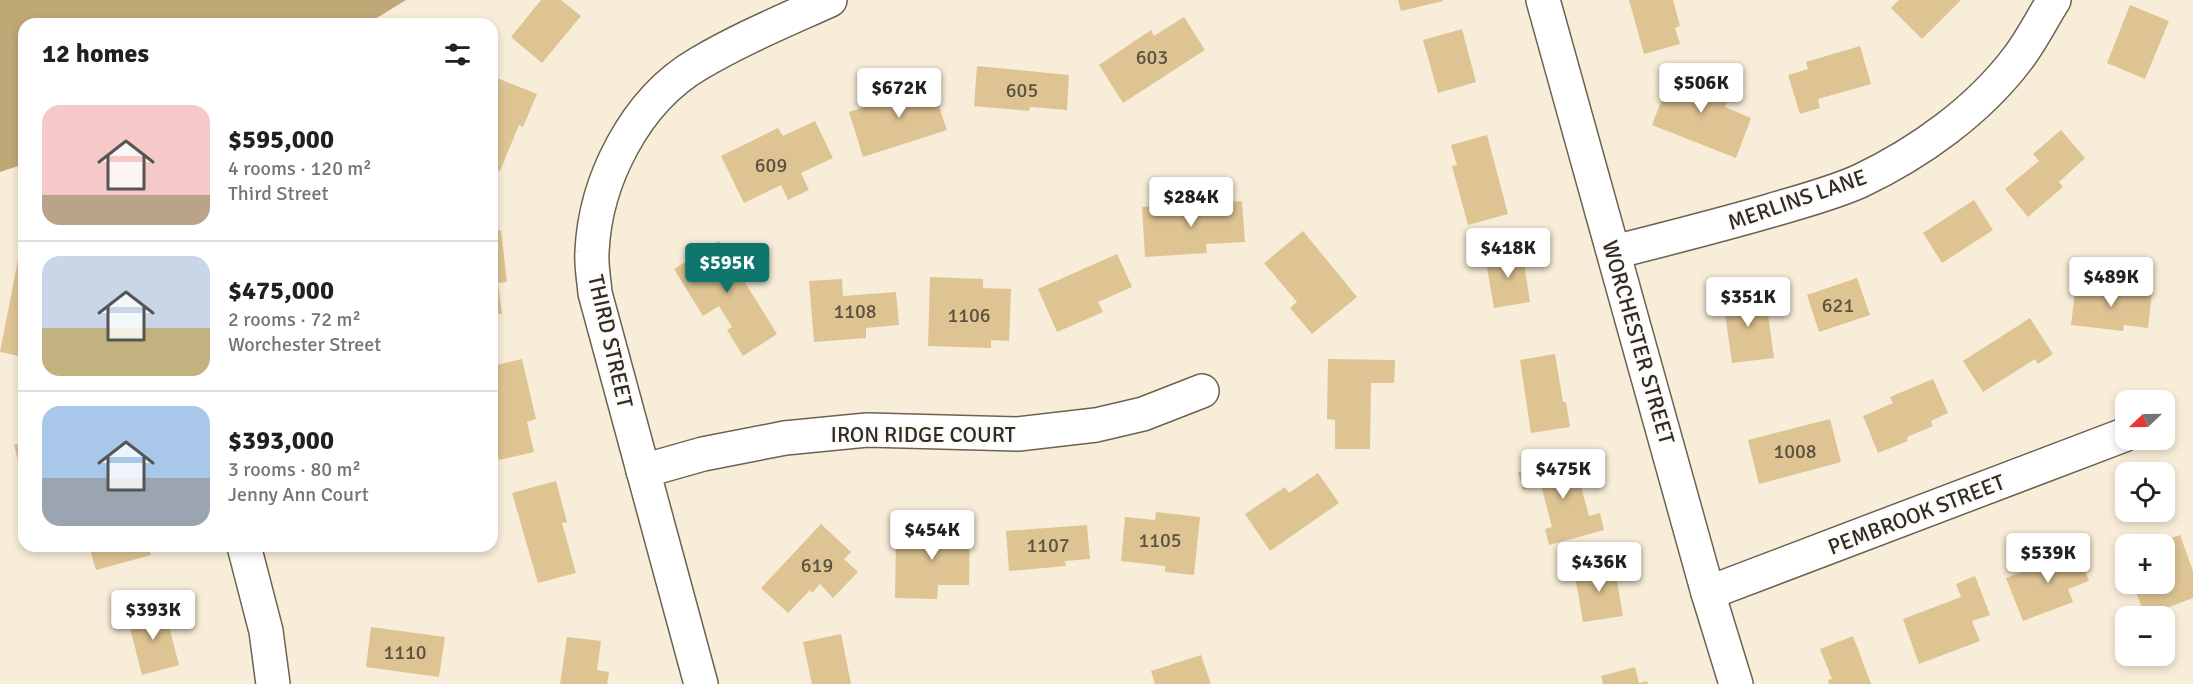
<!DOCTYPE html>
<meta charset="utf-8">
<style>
body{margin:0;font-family:Signika,sans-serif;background:#f2f2f2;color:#202124;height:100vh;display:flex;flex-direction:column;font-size:22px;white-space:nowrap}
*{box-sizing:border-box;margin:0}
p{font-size:20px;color:#757577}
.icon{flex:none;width:33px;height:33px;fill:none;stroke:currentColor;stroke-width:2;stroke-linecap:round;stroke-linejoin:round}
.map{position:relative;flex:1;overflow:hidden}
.side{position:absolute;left:18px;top:18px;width:480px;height:534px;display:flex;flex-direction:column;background:#fff;border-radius:18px;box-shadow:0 3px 9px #0003}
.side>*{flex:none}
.needle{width:39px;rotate:248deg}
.controls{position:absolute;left:2115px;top:390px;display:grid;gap:12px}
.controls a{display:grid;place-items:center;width:60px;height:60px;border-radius:12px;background:#fff;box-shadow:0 3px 9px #0003;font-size:30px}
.price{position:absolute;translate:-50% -51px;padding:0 14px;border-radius:6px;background:#fff;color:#222;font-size:20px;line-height:39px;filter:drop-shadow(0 2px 3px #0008)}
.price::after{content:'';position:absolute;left:50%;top:36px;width:18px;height:14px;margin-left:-9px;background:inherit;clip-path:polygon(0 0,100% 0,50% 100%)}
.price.on{background:#0f766e;color:#fff}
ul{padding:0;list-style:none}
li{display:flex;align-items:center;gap:18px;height:150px;padding:0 24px}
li+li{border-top:2px solid #e0e0e0}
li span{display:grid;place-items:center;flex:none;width:168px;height:120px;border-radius:18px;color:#555}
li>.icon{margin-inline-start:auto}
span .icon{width:72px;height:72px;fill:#fffc;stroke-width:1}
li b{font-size:26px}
h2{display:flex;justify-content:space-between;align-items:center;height:72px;padding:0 24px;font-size:26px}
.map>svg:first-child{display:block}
.forest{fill:#c0a776}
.building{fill:#dec493}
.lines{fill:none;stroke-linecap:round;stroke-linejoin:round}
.minor-casing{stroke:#6b6250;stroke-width:36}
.minor{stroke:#fff;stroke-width:33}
.labels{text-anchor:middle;stroke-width:5;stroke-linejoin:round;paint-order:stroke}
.number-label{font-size:20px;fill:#5c5240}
.street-label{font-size:22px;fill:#302c24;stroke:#fdfbf7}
</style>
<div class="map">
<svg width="2193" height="684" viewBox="0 0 2193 684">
<rect width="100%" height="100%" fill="#f8edd8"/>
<!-- forest -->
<path class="forest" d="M0,0H406L367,24H24V164L0,172Z"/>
<!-- building -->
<g class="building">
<path d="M541,0H561L581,16L542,63L511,37Z"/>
<path d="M1398,0H1443V1L1401,11Z"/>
<path d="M1629,0H1673L1680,26L1675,28L1680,44L1644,54Z"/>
<path d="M1899,0H1961L1922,39L1891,8Z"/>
<path d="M2130,5L2169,21L2145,79L2107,63Z"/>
<path d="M1184,17L1205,50L1123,103L1099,65L1151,30L1154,36Z"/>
<path d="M1462,29L1476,82L1438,93L1423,40Z"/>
<path d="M1860,46L1871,84L1818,99L1820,108L1800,114L1788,75L1808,69L1806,62Z"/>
<path d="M977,66L1069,75L1067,110L1030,107L1029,111L974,106Z"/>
<path d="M1674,68L1732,91L1725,107L1751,118L1736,158L1652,125Z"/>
<path d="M492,76L537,94L523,127L519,125L500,171L492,168Z"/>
<path d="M929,77L947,130L863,157L849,112L901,95L898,88Z"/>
<path d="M815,121L833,158L801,173L809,190L788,200L781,185L744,203L721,156L778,128L783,136Z"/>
<path d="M2061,130L2085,158L2059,182L2063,187L2028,217L2005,189L2039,161L2033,154Z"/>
<path d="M1487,135L1508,214L1468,225L1452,166L1457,165L1451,145Z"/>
<path d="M1974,200L1993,230L1942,263L1923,233Z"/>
<path d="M1242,201L1245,242L1206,244L1207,253L1145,257L1142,207Z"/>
<path d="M501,230L507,282L498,283L502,314H492V231Z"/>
<path d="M1303,231L1357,297L1312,334L1290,308L1297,302L1264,263Z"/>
<path d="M719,241L729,257L746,247L757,265L741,276L777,334L743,356L727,330L732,327L719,306L703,316L674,269Z"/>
<path d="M1522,251L1530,302L1494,308L1485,256Z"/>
<path d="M1117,254L1132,287L1098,302L1103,312L1057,332L1038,289Z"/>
<path d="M18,260L24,262V357L0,352Z"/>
<path d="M930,277L983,279V288L1011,289L1009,341L991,340V348L928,346Z"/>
<path d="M1857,278L1870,315L1819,332L1807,295Z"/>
<path d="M842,279L843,296L896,292L899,325L866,328V338L814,342L809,281Z"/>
<path d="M2076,284L2152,292L2148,328L2124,325L2123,331L2071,325Z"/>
<path d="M1765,294L1774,358L1732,363L1723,299Z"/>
<path d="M2030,318L2053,354L2038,364L2035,359L1983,392L1963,361Z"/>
<path d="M1555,354L1563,402H1566L1570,427L1531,433L1520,360Z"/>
<path d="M522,359L536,419L527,422L534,452L499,460L492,431V366Z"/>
<path d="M1328,359L1395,360L1394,383H1371L1370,449H1335V420L1327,419Z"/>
<path d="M1933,379L1948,413L1931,421L1933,426L1907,437L1908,441L1878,453L1863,416L1893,403L1890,397Z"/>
<path d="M1830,419L1841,462L1759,484L1748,440Z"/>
<path d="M24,443V475H22L14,445Z"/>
<path d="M1573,457L1589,516L1600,513L1604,530L1549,545L1545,529L1552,527L1541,485L1523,490L1518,472Z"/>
<path d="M1318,473L1339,503L1270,551L1245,514L1285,487L1289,493Z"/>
<path d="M556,481L567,522L562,523L576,573L538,583L512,493Z"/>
<path d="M1156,512L1200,517L1194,575L1165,572V566L1121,561L1125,517L1155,520Z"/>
<path d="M821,524L851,552L844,559L858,572L833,598L820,584L812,593L810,590L788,613L761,588Z"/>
<path d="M922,525L970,526L969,585H938L937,599L895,598L896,536H921Z"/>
<path d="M1087,525L1090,559L1065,561L1066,566L1009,571L1006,531Z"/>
<path d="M2180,535L2193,571V598L2145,616L2133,584H2164V544H2155Z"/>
<path d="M2075,545L2089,581L2068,589L2073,602L2023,621L2006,578L2052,561L2049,555Z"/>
<path d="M89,546H148L151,555L96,570Z"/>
<path d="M1614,563L1623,616L1583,622L1574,570Z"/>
<path d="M1975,576L1990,615L1972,621L1980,641L1919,664L1903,619L1961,597L1956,584Z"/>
<path d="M164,607L179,665L142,675L127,616Z"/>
<path d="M371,627L445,637L439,677L366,667Z"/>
<path d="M841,634L851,684H812L803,642Z"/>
<path d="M1853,636L1871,684H1829L1828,680L1832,679L1820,649Z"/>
<path d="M567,637L601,641L597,670L609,672L607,684H560Z"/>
<path d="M1201,655L1211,684H1155L1151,671Z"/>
<path d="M1635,667L1639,683L1647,681L1648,684H1603L1601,676Z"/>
</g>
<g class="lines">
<!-- minor casing -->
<g class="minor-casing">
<g id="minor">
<path d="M1543,0L1708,593L1736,684"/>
<path d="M1614,252C1666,239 1717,226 1769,211C1799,202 1831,194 1860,181C1919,153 1978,111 2018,58C2031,41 2042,19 2054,0"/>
<path d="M643,471L703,454L785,438L867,430L1018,434L1096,425L1143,414L1202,391"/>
<path d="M244,546L266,631L273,684"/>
<path d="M1708,593L2124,435"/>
<path d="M701,684L595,293C594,280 591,265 592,252C595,181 635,101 698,64C740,39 786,20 830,0"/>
</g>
</g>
<!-- minor -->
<use href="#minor" class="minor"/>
</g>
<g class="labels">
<!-- number labels -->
<g class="number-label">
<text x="1152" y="64">603</text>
<text x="1022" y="97">605</text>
<text x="771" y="172">609</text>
<text x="1838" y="312">621</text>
<text x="855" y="318">1108</text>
<text x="969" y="322">1106</text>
<text x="1795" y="458">1008</text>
<text x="1160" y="547">1105</text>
<text x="1048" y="552">1107</text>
<text x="817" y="572">619</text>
<text x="405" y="659">1110</text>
</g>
<!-- street labels -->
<g class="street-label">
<text transform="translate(1797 199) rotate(-19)" y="8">MERLINS LANE</text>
<text transform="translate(611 341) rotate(77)" y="8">THIRD STREET</text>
<text transform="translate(1639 342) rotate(74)" y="8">WORCHESTER STREET</text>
<text x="923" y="442">IRON RIDGE COURT</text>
<text transform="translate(1916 514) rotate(-21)" y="8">PEMBROOK STREET</text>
</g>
</g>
</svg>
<div class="controls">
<a><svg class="needle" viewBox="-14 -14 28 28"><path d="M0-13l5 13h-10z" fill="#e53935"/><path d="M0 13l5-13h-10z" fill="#757577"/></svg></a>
<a><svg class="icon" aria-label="locate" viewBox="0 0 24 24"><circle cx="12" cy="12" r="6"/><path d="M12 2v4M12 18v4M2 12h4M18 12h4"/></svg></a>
<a>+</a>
<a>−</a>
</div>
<b class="price" style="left:1701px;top:114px">$506K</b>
<b class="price" style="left:899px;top:119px">$672K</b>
<b class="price" style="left:1191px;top:228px">$284K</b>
<b class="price" style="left:1508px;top:279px">$418K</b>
<b class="price on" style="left:727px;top:294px">$595K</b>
<b class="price" style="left:2111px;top:308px">$489K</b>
<b class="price" style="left:1748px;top:328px">$351K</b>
<b class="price" style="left:1563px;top:500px">$475K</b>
<b class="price" style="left:932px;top:561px">$454K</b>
<b class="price" style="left:2048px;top:584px">$539K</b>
<b class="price" style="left:1599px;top:593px">$436K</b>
<b class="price" style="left:153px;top:641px">$393K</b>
<section class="side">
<h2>12 homes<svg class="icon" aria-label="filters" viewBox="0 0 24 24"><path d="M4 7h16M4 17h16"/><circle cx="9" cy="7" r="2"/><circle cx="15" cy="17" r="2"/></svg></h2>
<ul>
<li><span style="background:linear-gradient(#f6c9c9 75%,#b9a48a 0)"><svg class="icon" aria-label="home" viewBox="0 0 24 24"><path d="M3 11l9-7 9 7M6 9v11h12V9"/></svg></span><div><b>$595,000</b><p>4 rooms · 120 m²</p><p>Third Street</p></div></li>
<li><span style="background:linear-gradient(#c9d6e8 60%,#c2b280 0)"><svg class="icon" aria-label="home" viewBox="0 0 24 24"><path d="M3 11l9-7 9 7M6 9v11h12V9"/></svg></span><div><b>$475,000</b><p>2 rooms · 72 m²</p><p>Worchester Street</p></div></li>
<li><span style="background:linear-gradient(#a9c7e8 60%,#9aa5b1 0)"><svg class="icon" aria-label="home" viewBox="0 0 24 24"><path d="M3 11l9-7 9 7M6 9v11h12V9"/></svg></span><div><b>$393,000</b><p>3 rooms · 80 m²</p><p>Jenny Ann Court</p></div></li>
</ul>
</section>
</div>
